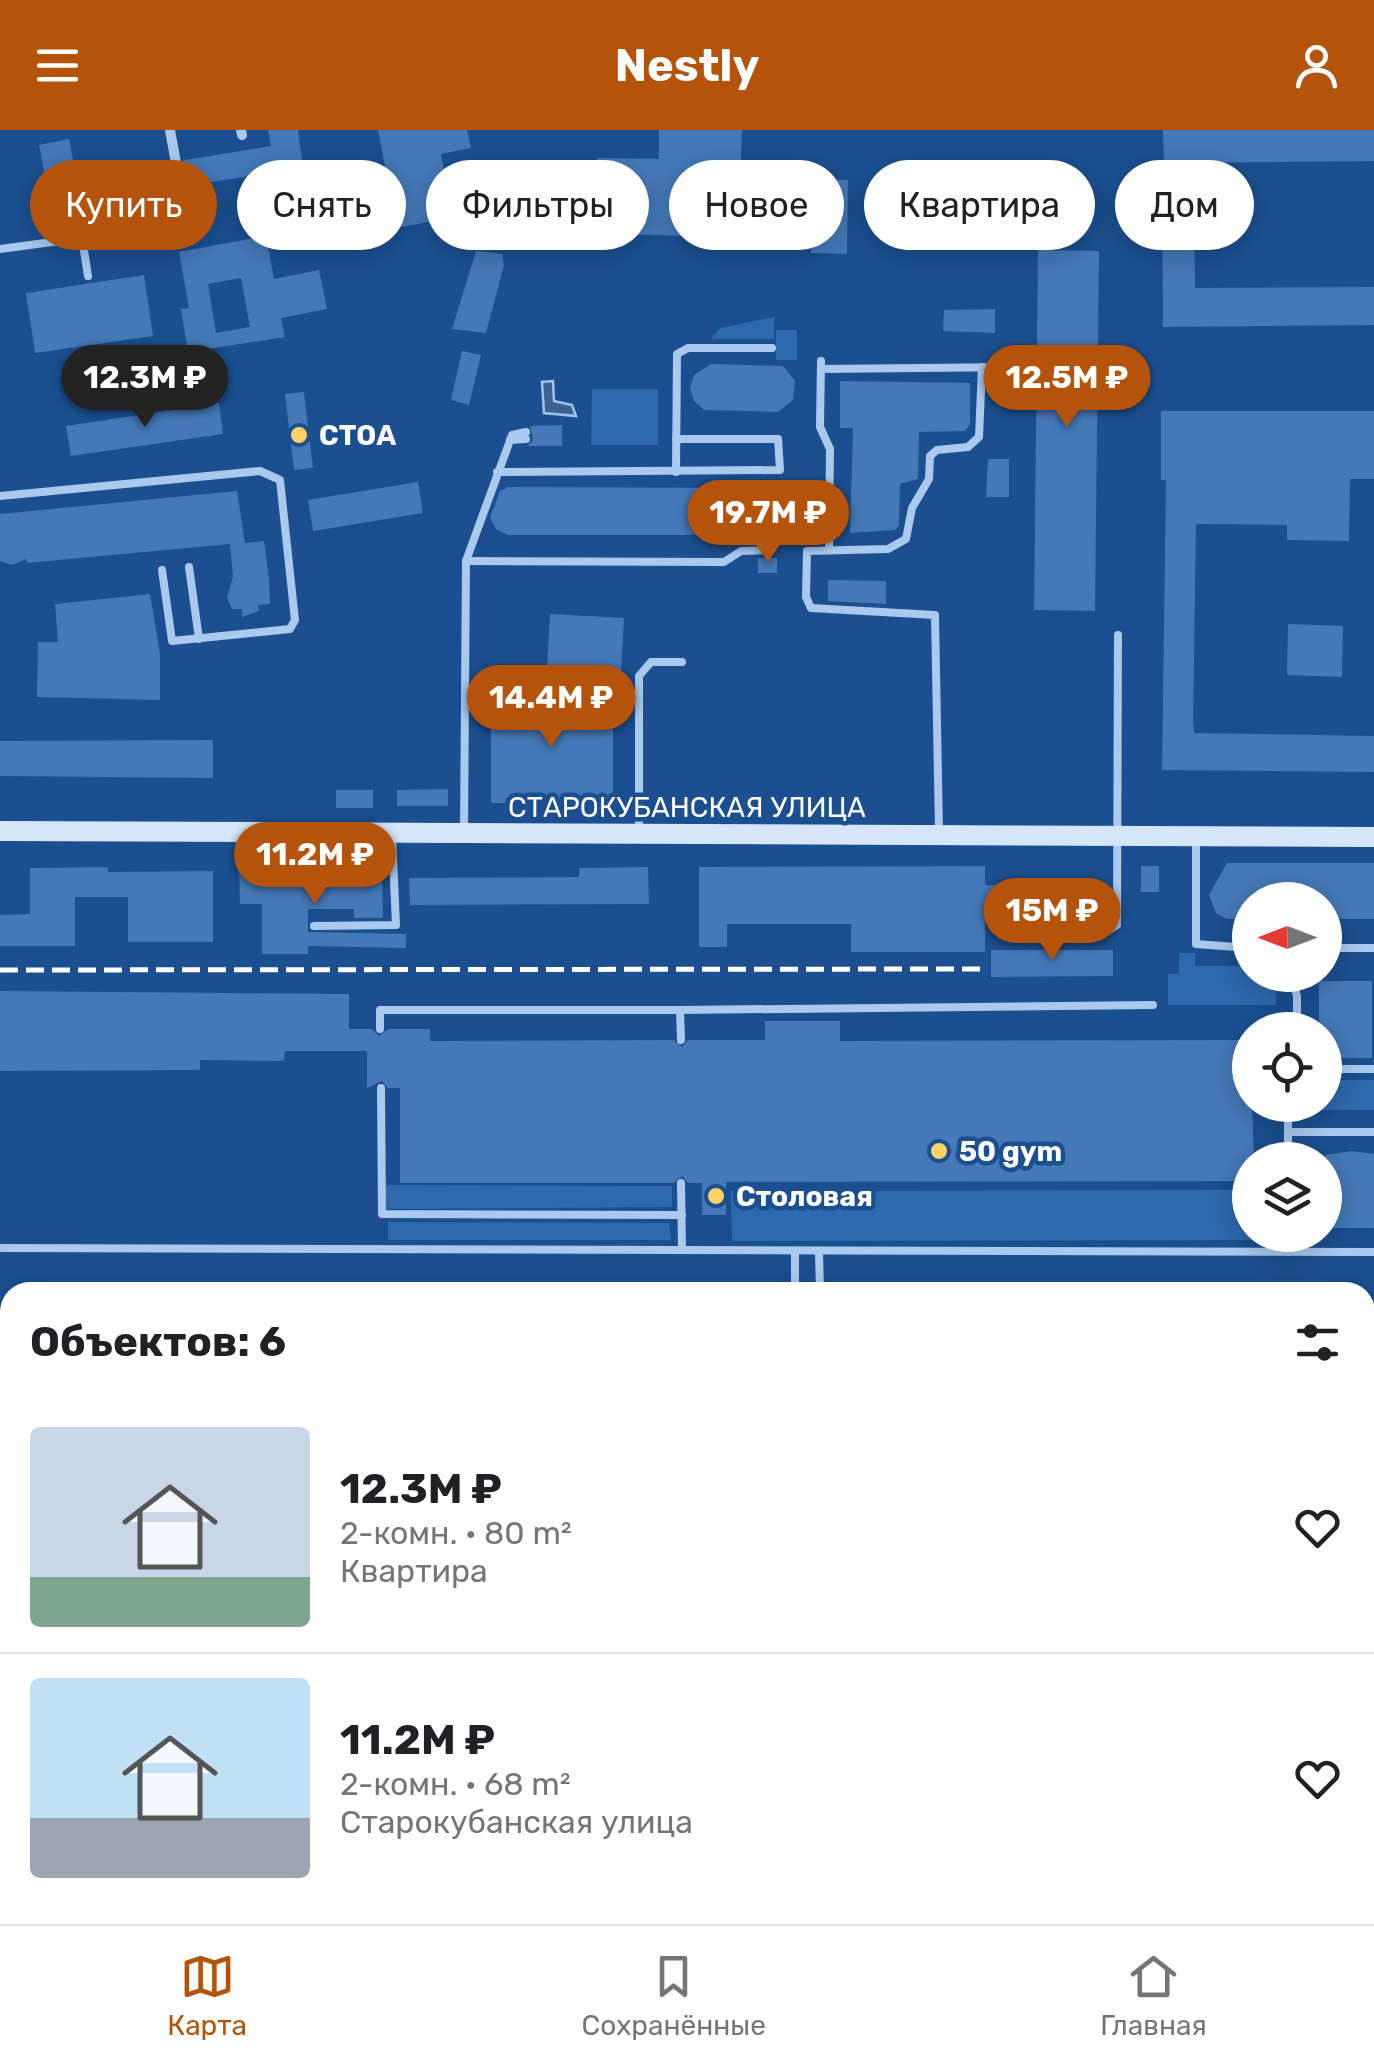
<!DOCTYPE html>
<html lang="ru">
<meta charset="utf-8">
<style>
body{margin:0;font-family:Rubik,sans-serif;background:#f6f6f6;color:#202124;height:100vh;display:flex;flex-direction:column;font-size:38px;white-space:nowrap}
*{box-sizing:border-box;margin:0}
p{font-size:32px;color:#757577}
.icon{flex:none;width:55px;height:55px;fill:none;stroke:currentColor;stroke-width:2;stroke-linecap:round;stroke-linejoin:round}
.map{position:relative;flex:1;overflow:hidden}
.details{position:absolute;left:0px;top:1152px;width:1375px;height:642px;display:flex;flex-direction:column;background:#fff;border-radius:30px 30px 0 0;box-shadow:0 5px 25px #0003}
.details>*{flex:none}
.top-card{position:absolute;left:30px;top:30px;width:1315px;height:90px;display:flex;gap:20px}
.needle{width:65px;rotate:270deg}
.controls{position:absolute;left:1232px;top:752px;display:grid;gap:20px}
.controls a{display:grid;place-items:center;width:110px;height:110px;border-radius:50%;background:#fff;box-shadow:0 5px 25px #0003;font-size:50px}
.price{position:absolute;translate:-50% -85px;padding:0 22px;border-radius:35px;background:#b45309;color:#fff;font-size:32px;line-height:65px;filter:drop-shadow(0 2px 5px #0008)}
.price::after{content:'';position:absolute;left:50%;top:60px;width:30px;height:22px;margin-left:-15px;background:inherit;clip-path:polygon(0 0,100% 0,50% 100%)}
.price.selected{background:#222;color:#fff}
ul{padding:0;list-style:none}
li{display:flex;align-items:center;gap:30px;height:250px;padding:0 30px}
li+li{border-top:2px solid #e0e0e0}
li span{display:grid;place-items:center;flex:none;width:280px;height:200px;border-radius:10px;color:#555}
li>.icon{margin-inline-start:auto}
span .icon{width:120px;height:120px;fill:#fffc;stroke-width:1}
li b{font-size:42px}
h2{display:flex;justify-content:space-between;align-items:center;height:120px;padding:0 30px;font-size:42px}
.pill{padding:0 35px;border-radius:45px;background:#fff;box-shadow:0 5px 25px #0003;font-size:35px;line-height:90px}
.pill.selected{background:#b45309;color:#fff}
header{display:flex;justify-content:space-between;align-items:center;height:130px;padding:0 30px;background:#b45309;color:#fff;font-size:45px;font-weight:700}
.menu{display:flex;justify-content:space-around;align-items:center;height:140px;border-top:2px solid #e0e0e0;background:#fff;font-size:28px;color:#757577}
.menu a{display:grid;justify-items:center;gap:5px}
.menu .selected{color:#b45309}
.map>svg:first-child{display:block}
.green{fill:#2e69ad}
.water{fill:#3c6290;stroke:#9cc4f0;stroke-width:2.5}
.building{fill:#4478b7;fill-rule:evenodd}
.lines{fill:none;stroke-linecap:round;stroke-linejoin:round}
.lane{stroke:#a9c9ee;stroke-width:8}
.street{stroke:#a9c9ee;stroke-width:10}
.secondary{stroke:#d6e6fa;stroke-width:20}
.rail{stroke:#fff;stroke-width:5;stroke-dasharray:18 8;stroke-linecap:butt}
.poi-dot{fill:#ffd166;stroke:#1b4f8f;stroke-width:4}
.labels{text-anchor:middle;stroke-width:9;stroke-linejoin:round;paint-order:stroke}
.poi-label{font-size:28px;font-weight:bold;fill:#fff;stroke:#1b4f8f;text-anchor:start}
.street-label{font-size:28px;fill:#fff;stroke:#1b4f8f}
</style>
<header><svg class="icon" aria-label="menu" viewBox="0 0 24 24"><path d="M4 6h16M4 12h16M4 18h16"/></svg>Nestly<svg class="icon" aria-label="person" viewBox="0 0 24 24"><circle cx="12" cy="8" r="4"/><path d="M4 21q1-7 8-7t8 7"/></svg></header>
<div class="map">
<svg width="1374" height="1794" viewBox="0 0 1374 1794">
<rect width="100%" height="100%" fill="#1b4f8f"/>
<!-- green -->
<g class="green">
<path d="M774,187V209H711L720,198Z"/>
<rect x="776" y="200" width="21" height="30"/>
<path d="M592,259H658V315H591Z"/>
<path d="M1179,823H1195V836H1250V845H1276V875H1168V844H1179Z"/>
<path d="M1325,950H1374V980H1320V975H1325Z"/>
<path d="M386,1055L672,1056V1077L386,1079Z"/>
<path d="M1250,1060V1105H1267V1110L732,1111L731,1061Z"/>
<path d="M388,1092L669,1093L671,1110H388Z"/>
</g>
<!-- water -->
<path class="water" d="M553,251L554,271L572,275L576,286L544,283L542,252Z"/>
<!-- building -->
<g class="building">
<path d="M268,0H298L306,60L278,64L275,42L51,77L39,15L69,9L76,46L167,34L177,42L184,30L271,16Z"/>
<path d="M378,0H467L471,18L441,24L453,87L397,98Z"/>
<path d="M659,0H742L741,30H716L715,61L814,62V49L848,50L847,124L811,123V108L596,104V80H586L587,57H596L597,28L659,29Z"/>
<path d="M1163,0H1374V31L1164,33Z"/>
<path d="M1194,61L1195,158L1374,157V195L1163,197L1162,62Z"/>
<rect x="962" y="85" width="57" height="18"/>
<path d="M266,106L274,149L319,140L327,179L281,188L285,207L188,222L181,179L189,178L179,122ZM241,148L250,197L216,203L208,154Z"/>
<path d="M1038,120L1099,121L1095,481L1034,480Z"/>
<path d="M476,121L502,124L504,135L486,203L452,199Z"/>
<path d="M144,145L153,206L35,223L26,163Z"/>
<path d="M995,179V203L943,201L944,180Z"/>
<path d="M462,221L481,225L469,275L451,270Z"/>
<path d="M711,234L783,236L795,251L793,270L778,282L704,280L694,271L690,258L694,245Z"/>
<path d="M840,251L970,253V294L965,301L919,302L918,349L900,354L899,395L895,400L850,403L853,298H840Z"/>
<path d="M304,262L313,338L294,340L285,264Z"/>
<path d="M219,273L223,304L71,326L66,296Z"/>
<path d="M1161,281H1374V349H1350L1349,411L1287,410V395L1196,394L1193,590L1194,603L1374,606V642L1162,640L1166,350H1161Z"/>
<path d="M562,295V316H527L533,310L530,296Z"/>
<path d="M988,329H1009V367H986Z"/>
<path d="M418,352L423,383L313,401L308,370Z"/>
<path d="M508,357L776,358L812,381L782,403L758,413V405H508L496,399L490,388L500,361Z"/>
<path d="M237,361L245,413L264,411L269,449L270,474L258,475L259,481L242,487V479H232L227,468L233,446L230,414L27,433L26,429L12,435L0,431V384Z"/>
<rect x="758" y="428" width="19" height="15"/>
<path d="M828,450L886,451V474L828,471Z"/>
<path d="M150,464L160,524V570L37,567L38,512H58L55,474Z"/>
<path d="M550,484L624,488L621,542L547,538Z"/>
<path d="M1288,494L1343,496L1342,547L1287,545Z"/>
<path d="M491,560H523V570L613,569V673H491Z"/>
<path d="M213,610V648L0,646V611Z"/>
<path d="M448,659V676H397V660Z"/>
<rect x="336" y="660" width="37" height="18"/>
<path d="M1227,733H1374V789H1325V770H1250V789H1227L1216,783L1209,765Z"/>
<path d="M985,736V755H1075V793L985,792V822H851V794H727V817H699V737Z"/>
<rect x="1141" y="736" width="18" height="26"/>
<path d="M108,737V742L213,741V812H128V767H75V816H0V785L30,784V738Z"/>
<path d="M648,737L649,774L410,775L409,748L579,747V738Z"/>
<path d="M382,739L383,788H354V779H308V802L406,804V818L308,816V824H262V774H240L239,740Z"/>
<path d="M991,820H1113V846L991,847Z"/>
<path d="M1319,851H1372V928H1325V900H1319Z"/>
<path d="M0,861L349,864V899H372L379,906L388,899H430V911L674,910L682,917L688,910H765V891H840V911L1250,910L1254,1030H1250V1051L726,1052V1085H702V1053H688L682,1046L674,1053H400V958H388L382,951L367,958V921H285L284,931L200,930V940L0,941Z"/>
<path d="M1352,1021L1374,1024V1098H1325V1025Z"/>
</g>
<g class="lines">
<!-- lane -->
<g class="lane">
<path d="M0,119L82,108L88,146"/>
<path d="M821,231L820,297L830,319L829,418"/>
<path d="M821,239L1027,237"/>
<path d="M510,310L526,309"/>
<path d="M497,342L780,340L778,309H676"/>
<path d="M676,342L677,224L688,218H772"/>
<path d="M0,366L260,341L280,350L295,490L290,499L172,511L162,440"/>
<path d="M466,431L724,432L741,421L769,420"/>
<path d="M189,437L199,509"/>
<path d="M639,700V546L651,532H682"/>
<path d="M939,701L935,485L811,478L806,467L807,421L888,419L906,409L912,378L929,349L930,326L937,320L968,317L979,307L982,237"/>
<path d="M464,702L466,431L512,305L526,302"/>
<path d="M1196,708V814L1250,818"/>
<path d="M314,796L396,795L392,706"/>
<path d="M1005,802L1108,801L1117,795L1118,505"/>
<path d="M1325,818H1374"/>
<path d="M1291,845L1297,866V900"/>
<path d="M680,880L1153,875"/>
<path d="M380,899V880H680L681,910"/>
<path d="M1325,939H1374"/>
<path d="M381,958L382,1084L682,1085"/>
<path d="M1288,975V1030"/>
<path d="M1288,1002H1374"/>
<path d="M681,1053L682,1120"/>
<path d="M1288,1105V1122"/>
<path d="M0,1118L1374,1122"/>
<path d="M795,1122V1162"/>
<path d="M819,1122L820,1162"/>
<path d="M0,1726H10"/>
<path d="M0,1753H10"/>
<path d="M1365,1761L1374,1760"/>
<path d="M321,1785V1794"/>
<path d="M391,1785V1794"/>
<path d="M982,1794L985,1785"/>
<path d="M1221,1794L1222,1785"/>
</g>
<!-- street -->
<g class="street">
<path d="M170,0L176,33"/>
<path d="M241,0L242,5"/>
</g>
<!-- secondary -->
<path class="secondary" d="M0,701L1374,707"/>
<!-- rail -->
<path class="rail" d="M0,840L980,839"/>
</g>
<!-- markers -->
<g class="poi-dot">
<circle cx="299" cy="305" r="10"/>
<circle cx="939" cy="1021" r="10"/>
<circle cx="716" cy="1066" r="10"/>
</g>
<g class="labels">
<!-- poi labels -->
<g class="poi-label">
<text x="319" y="315">СТОА</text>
<text x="959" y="1031">50 gym</text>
<text x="736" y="1076">Столовая</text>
</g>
<!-- street labels -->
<g class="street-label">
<text x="687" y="687">СТАРОКУБАНСКАЯ УЛИЦА</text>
</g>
</g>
</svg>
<div class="controls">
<a><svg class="needle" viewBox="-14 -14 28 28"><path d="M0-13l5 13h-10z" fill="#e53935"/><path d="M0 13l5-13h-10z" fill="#757577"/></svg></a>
<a><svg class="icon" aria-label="locate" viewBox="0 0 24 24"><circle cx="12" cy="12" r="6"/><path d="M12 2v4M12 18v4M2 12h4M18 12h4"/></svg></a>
<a><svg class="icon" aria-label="layers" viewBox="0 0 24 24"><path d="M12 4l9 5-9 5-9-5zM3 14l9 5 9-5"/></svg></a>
</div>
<b class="price selected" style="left:145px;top:300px">12.3M ₽</b>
<b class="price" style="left:1067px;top:300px">12.5M ₽</b>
<b class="price" style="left:768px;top:435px">19.7M ₽</b>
<b class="price" style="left:551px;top:620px">14.4M ₽</b>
<b class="price" style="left:315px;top:777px">11.2M ₽</b>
<b class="price" style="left:1052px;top:833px">15M ₽</b>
<div class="top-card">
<a class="pill selected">Купить</a>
<a class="pill">Снять</a>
<a class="pill">Фильтры</a>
<a class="pill">Новое</a>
<a class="pill">Квартира</a>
<a class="pill">Дом</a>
</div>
<section class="details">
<h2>Объектов: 6<svg class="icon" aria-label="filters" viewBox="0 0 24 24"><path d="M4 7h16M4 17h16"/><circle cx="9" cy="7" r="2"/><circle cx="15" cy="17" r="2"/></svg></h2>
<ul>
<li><span style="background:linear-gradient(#c9d6e8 75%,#7fa58c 0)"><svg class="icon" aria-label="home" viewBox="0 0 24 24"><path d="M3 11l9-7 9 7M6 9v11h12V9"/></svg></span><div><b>12.3M ₽</b><p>2-комн. · 80 m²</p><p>Квартира</p></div><svg class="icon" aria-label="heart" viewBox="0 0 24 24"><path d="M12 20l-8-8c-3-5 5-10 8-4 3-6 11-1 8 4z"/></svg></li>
<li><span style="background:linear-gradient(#bfe0f5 70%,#9aa5b1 0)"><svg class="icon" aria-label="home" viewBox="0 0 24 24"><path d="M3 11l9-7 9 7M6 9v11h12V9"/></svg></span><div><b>11.2M ₽</b><p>2-комн. · 68 m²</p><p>Старокубанская улица</p></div><svg class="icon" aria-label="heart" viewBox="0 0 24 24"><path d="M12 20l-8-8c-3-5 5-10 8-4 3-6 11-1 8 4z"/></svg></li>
</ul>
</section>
</div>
<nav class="menu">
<a class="selected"><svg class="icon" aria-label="map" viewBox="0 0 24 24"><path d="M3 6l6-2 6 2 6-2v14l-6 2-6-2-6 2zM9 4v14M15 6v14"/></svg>Карта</a>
<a><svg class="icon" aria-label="saved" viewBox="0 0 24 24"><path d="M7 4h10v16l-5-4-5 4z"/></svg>Сохранённые</a>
<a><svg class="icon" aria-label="home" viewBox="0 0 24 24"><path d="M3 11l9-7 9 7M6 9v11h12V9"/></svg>Главная</a>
</nav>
